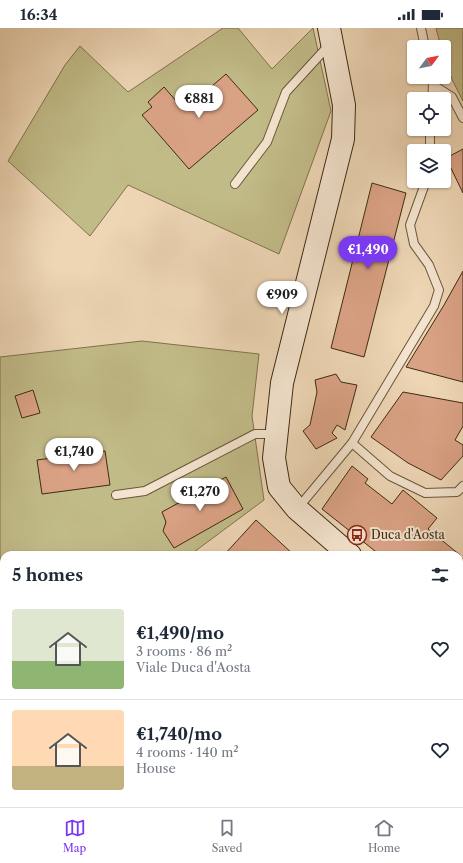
<!DOCTYPE html>
<meta charset="utf-8">
<style>
body{margin:0;font-family:"Libre Caslon Text",serif;background:#f2f2f3;color:#1f2937;height:100vh;display:flex;flex-direction:column;font-size:15px;white-space:nowrap}
*{box-sizing:border-box;margin:0}
p{font-size:13px;color:#747a83}
.icon{flex:none;width:22px;height:22px;fill:none;stroke:currentColor;stroke-width:2;stroke-linecap:round;stroke-linejoin:round}
.map{position:relative;flex:1;overflow:hidden}
.side{position:absolute;left:0px;top:523px;width:463px;height:256px;display:flex;flex-direction:column;background:#fff;border-radius:12px 12px 0 0;box-shadow:0 1px 3px #0004}
.side>*{flex:none}
.needle{width:26px;rotate:58deg}
.tools{position:absolute;left:407px;top:12px;display:grid;gap:8px}
.tools a{display:grid;place-items:center;width:44px;height:44px;border-radius:4px;background:#fff;box-shadow:0 1px 3px #0004;font-size:20px}
.price{position:absolute;translate:-50% -34px;padding:0 9px;border-radius:14px;background:#fff;color:#222;font-size:13px;line-height:26px;filter:drop-shadow(0 1px 2px #0008)}
.price::after{content:'';position:absolute;left:50%;top:24px;width:12px;height:9px;margin-left:-6px;background:inherit;clip-path:polygon(0 0,100% 0,50% 100%)}
.price.current{background:#7c3aed;color:#fff}
ul{padding:0;list-style:none}
li{display:flex;align-items:center;gap:12px;height:100px;padding:0 12px}
li+li{border-top:1px solid #e0e1e3}
li span{display:grid;place-items:center;flex:none;width:112px;height:80px;border-radius:4px;color:#555}
li>.icon{margin-inline-start:auto}
span .icon{width:48px;height:48px;fill:#fffc;stroke-width:1}
li b{font-size:17px}
h2{display:flex;justify-content:space-between;align-items:center;height:48px;padding:0 12px;font-size:17px}
.status{display:flex;justify-content:space-between;align-items:center;height:28px;padding:0 20px;background:#fff;direction:ltr}
.status svg{height:11px;fill:currentColor}
.tabs{display:flex;justify-content:space-around;align-items:center;height:56px;border-top:1px solid #e0e1e3;background:#fff;font-size:11px;color:#747a83}
.tabs a{display:grid;justify-items:center;gap:2px}
.tabs .current{color:#7c3aed}
.map>svg:first-child{display:block}
.green{fill:#c1bb88;stroke:#80734d}
.building{fill:#daa285;stroke:#3e2b12}
.lines{fill:none;stroke-linecap:round;stroke-linejoin:round}
.lane-casing{stroke:#6a563b;stroke-width:10}
.secondary-casing{stroke:#3e2b12;stroke-width:24}
.lane{stroke:#f4e4cf;stroke-width:8}
.secondary{stroke:#f4e4cf;stroke-width:22}
.labels{text-anchor:middle;stroke-width:4;stroke-linejoin:round;paint-order:stroke}
.poi-label{font-size:12px;fill:#3e2b12;stroke:#f4e4cf;text-anchor:start}
</style>
<div class="status"><b>16:34</b><svg viewBox="0 0 49 12"><path d="M0 12V9h3v3zM5 12V6h3v6zM10 12V3h3v9zM15 12V0h3v12zM26 1h20v11H26zM47 4h2v5h-2z"/></svg></div>
<div class="map">
<svg width="463" height="779" viewBox="0 0 463 779">
<rect width="100%" height="100%" fill="#eed6b5"/>
<filter id="stains"><feTurbulence type="fractalNoise" baseFrequency=".005" numOctaves="4"/><feColorMatrix values="0 0 0 0 .2 0 0 0 0 .09 0 0 0 0 .02 0 0 0 .5 -.17"/></filter>
<radialGradient id="worn" r=".72"><stop offset=".6" stop-color="#630" stop-opacity="0"/><stop offset="1" stop-color="#630" stop-opacity=".3"/></radialGradient>
<!-- green -->
<g class="green">
<path d="M223,0H238L272,41L313,0L331,83L279,226L128,157L90,208L8,133L65,37L80,18L128,64Z"/>
<path d="M436,0H463V73C454,55 444,39 444,19H441Z"/>
<path d="M142,313L259,326L252,388L264,472L190,527H4V596L0,593V329Z"/>
<path d="M0,769L4,770V775H69L78,779H0Z"/>
<path d="M228,775H271L283,779H227Z"/>
</g>
<!-- building -->
<g class="building">
<path d="M226,46L258,82L189,141L142,87L152,79L148,74L164,59L184,82Z"/>
<path d="M463,121V165L446,130Z"/>
<path d="M372,155L406,165L364,329L331,320Z"/>
<path d="M463,243V354L406,339L444,277Z"/>
<path d="M336,346L341,354L357,357L345,402L337,397L332,405L337,410L316,421L303,403L310,397L317,364L315,352Z"/>
<path d="M33,362L40,385L22,390L15,368Z"/>
<path d="M403,364L463,375V398L455,412L463,417V428L441,452L408,435L371,409Z"/>
<path d="M105,423L110,457L42,466L37,432Z"/>
<path d="M352,438L368,451L365,455L392,476L403,462L437,490L428,501L460,527H380L322,481Z"/>
<path d="M226,449L243,481L174,520L163,503L166,494L162,484Z"/>
<path d="M256,492L294,527H224Z"/>
</g>
<g class="lines">
<!-- lane casing -->
<g class="lane-casing">
<g id="lane">
<path d="M421,0L425,19"/>
<path d="M432,49L433,57L432,71"/>
<path d="M433,57L452,69L463,90"/>
<path d="M430,123V101"/>
<path d="M235,156L267,114L286,64L330,16"/>
<path d="M352,415L390,448L425,465L457,464L463,458"/>
<path d="M116,467L145,463L255,406H276"/>
<path d="M298,480L352,415L434,278L439,262L429,237L414,216L410,197L426,153"/>
</g>
</g>
<!-- secondary casing -->
<g class="secondary-casing">
<g id="secondary">
<path d="M329,0L344,77L343,111L282,355L274,430L279,459L297,481L350,527"/>
<path d="M459,625L463,629"/>
</g>
</g>
<!-- lane -->
<use href="#lane" class="lane"/>
<!-- secondary -->
<use href="#secondary" class="secondary"/>
</g>
<!-- icons -->
<defs>
<g id="bus-ring" transform="scale(1)"><circle r="9.5" fill="#f4e4cf" stroke="#8f2418" stroke-width="1.5"/><path d="M-5-6H5V4H4V6H2V4H-2V6H-4V4H-5ZM-3.5-4V0h7V-4ZM-3.5 1.2v1.5H-2V1.2ZM2 1.2v1.5H3.5V1.2Z" fill="#8f2418"/></g>
</defs>
<g fill-rule="evenodd">
<use href="#bus-ring" x="357" y="507"/>
</g>
<g class="labels">
<!-- poi labels -->
<g class="poi-label">
<text x="371" y="511">Duca d'Aosta</text>
</g>
</g>
<rect width="100%" height="100%" filter="url(#stains)"/>
<rect width="100%" height="100%" fill="url(#worn)"/>
</svg>
<div class="tools">
<a><svg class="needle" viewBox="-14 -14 28 28"><path d="M0-13l5 13h-10z" fill="#e53935"/><path d="M0 13l5-13h-10z" fill="#747a83"/></svg></a>
<a><svg class="icon" aria-label="locate" viewBox="0 0 24 24"><circle cx="12" cy="12" r="6"/><path d="M12 2v4M12 18v4M2 12h4M18 12h4"/></svg></a>
<a><svg class="icon" aria-label="layers" viewBox="0 0 24 24"><path d="M12 4l9 5-9 5-9-5zM3 14l9 5 9-5"/></svg></a>
</div>
<b class="price" style="left:199px;top:91px">€881</b>
<b class="price current" style="left:368px;top:242px">€1,490</b>
<b class="price" style="left:282px;top:287px">€909</b>
<b class="price" style="left:74px;top:444px">€1,740</b>
<b class="price" style="left:200px;top:484px">€1,270</b>
<section class="side">
<h2>5 homes<svg class="icon" aria-label="filters" viewBox="0 0 24 24"><path d="M4 7h16M4 17h16"/><circle cx="9" cy="7" r="2"/><circle cx="15" cy="17" r="2"/></svg></h2>
<ul>
<li><span style="background:linear-gradient(#dfe7d0 65%,#8fb573 0)"><svg class="icon" aria-label="home" viewBox="0 0 24 24"><path d="M3 11l9-7 9 7M6 9v11h12V9"/></svg></span><div><b>€1,490/mo</b><p>3 rooms · 86 m²</p><p>Viale Duca d'Aosta</p></div><svg class="icon" aria-label="heart" viewBox="0 0 24 24"><path d="M12 20l-8-8c-3-5 5-10 8-4 3-6 11-1 8 4z"/></svg></li>
<li><span style="background:linear-gradient(#ffd9b3 70%,#c2b280 0)"><svg class="icon" aria-label="home" viewBox="0 0 24 24"><path d="M3 11l9-7 9 7M6 9v11h12V9"/></svg></span><div><b>€1,740/mo</b><p>4 rooms · 140 m²</p><p>House</p></div><svg class="icon" aria-label="heart" viewBox="0 0 24 24"><path d="M12 20l-8-8c-3-5 5-10 8-4 3-6 11-1 8 4z"/></svg></li>
</ul>
</section>
</div>
<nav class="tabs">
<a class="current"><svg class="icon" aria-label="map" viewBox="0 0 24 24"><path d="M3 6l6-2 6 2 6-2v14l-6 2-6-2-6 2zM9 4v14M15 6v14"/></svg>Map</a>
<a><svg class="icon" aria-label="saved" viewBox="0 0 24 24"><path d="M7 4h10v16l-5-4-5 4z"/></svg>Saved</a>
<a><svg class="icon" aria-label="home" viewBox="0 0 24 24"><path d="M3 11l9-7 9 7M6 9v11h12V9"/></svg>Home</a>
</nav>
